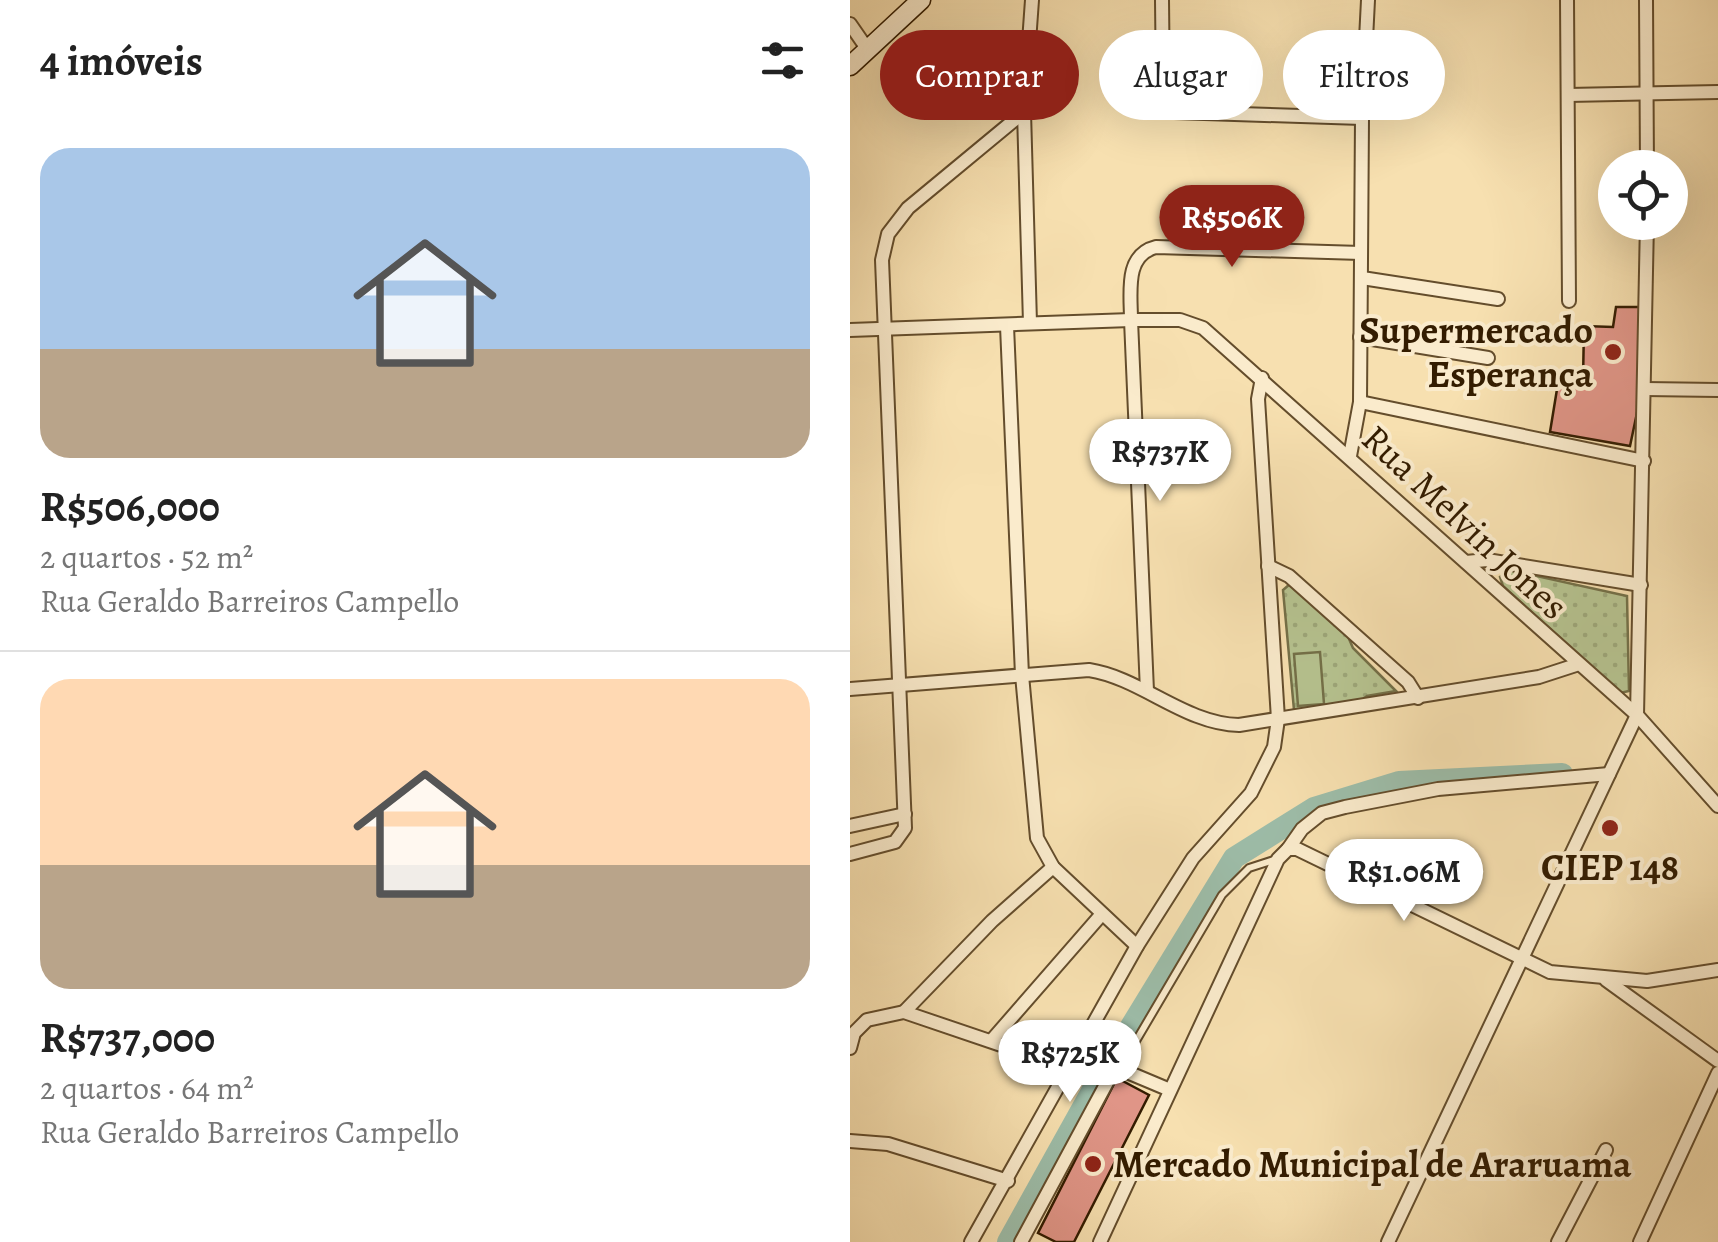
<!DOCTYPE html>
<html lang="pt">
<meta charset="utf-8">
<style>
body{margin:0;font-family:Alegreya,serif;background:#f6f6f6;color:#222;height:100vh;display:flex;flex-direction:column;font-size:38px;white-space:nowrap}
*{box-sizing:border-box;margin:0}
p{font-size:32px;color:#767676}
.icon{flex:none;width:55px;height:55px;fill:none;stroke:currentColor;stroke-width:2;stroke-linecap:round;stroke-linejoin:round}
.map{position:relative;flex:1;overflow:hidden}
.details{display:flex;flex-direction:column;background:#fff;width:850px}
.details>*{flex:none}
.top-card{position:absolute;left:30px;top:30px;width:688px;height:90px;display:flex;gap:20px}
.tools{position:absolute;left:748px;top:150px;display:grid;gap:20px}
.tools a{display:grid;place-items:center;width:90px;height:90px;border-radius:50%;background:#fff;box-shadow:0 10px 40px #0002;font-size:50px}
.price{position:absolute;translate:-50% -85px;padding:0 22px;border-radius:35px;background:#fff;color:#222;font-size:32px;line-height:65px;filter:drop-shadow(0 2px 5px #0008)}
.price::after{content:'';position:absolute;left:50%;top:60px;width:30px;height:22px;margin-left:-15px;background:inherit;clip-path:polygon(0 0,100% 0,50% 100%)}
.price.on{background:#8f2418;color:#fff}
ul{padding:0;list-style:none}
li{display:grid;align-content:center;gap:20px;height:530px;padding:0 40px}
li+li{border-top:2px solid #e0e0e0}
li span{display:grid;place-items:center;height:310px;border-radius:30px;color:#555}
li>.icon{margin-inline-start:auto}
span .icon{width:180px;height:180px;fill:#fffc;stroke-width:1}
li b{font-size:42px}
h2{display:flex;justify-content:space-between;align-items:center;height:120px;padding:0 40px;font-size:42px}
.tag{padding:0 35px;border-radius:45px;background:#fff;box-shadow:0 10px 40px #0002;font-size:35px;line-height:90px}
.tag.on{background:#8f2418;color:#fff}
main{display:flex;flex:1;min-height:0}
.map>svg:first-child{display:block}
.green{fill:url(#green-dots);stroke:#747048;stroke-width:2.5}
.pitch{fill:#b6c390;stroke:#747048;stroke-width:2.5}
.lines{fill:none;stroke-linecap:round;stroke-linejoin:round}
.river{stroke:#9dbda9;stroke-width:22}
.building{fill:#e09587;stroke:#331c00;stroke-width:2.5}
.service-casing{stroke:#644d2c;stroke-width:10}
.minor-casing{stroke:#644d2c;stroke-width:16}
.secondary-casing{stroke:#331c00;stroke-width:21}
.service{stroke:#faebcc;stroke-width:6}
.minor{stroke:#faebcc;stroke-width:12}
.secondary{stroke:#faebcc;stroke-width:18}
.poi-dot{fill:#8f2418;stroke:#faebcc;stroke-width:4}
.labels{text-anchor:middle;stroke-width:8;stroke-linejoin:round;paint-order:stroke}
.poi-label{font-size:38px;font-weight:bold;fill:#331c00;stroke:#faebcc;text-anchor:end}
.street-label{font-size:38px;fill:#331c00;stroke:#faebcc}
</style>
<main>
<section class="details">
<h2>4 imóveis<svg class="icon" aria-label="filters" viewBox="0 0 24 24"><path d="M4 7h16M4 17h16"/><circle cx="9" cy="7" r="2"/><circle cx="15" cy="17" r="2"/></svg></h2>
<ul>
<li><span style="background:linear-gradient(#a9c7e8 65%,#b9a48a 0)"><svg class="icon" aria-label="home" viewBox="0 0 24 24"><path d="M3 11l9-7 9 7M6 9v11h12V9"/></svg></span><div><b>R$506,000</b><p>2 quartos · 52 m²</p><p>Rua Geraldo Barreiros Campello</p></div></li>
<li><span style="background:linear-gradient(#ffd9b3 60%,#b9a48a 0)"><svg class="icon" aria-label="home" viewBox="0 0 24 24"><path d="M3 11l9-7 9 7M6 9v11h12V9"/></svg></span><div><b>R$737,000</b><p>2 quartos · 64 m²</p><p>Rua Geraldo Barreiros Campello</p></div></li>
</ul>
</section>
<div class="map">
<svg width="868" height="1242" viewBox="0 0 868 1242">
<defs>
<pattern id="green-dots" width="8" height="8" patternUnits="userSpaceOnUse" patternTransform="scale(2.5)"><rect width="8" height="8" fill="#b6c390"/><path d="M2 2h.1M6 6h.1" fill="none" stroke="#9da77a" stroke-width="1.8" stroke-linecap="round"/></pattern>
</defs>
<rect width="100%" height="100%" fill="#f7e0b0"/>
<filter id="stains"><feTurbulence type="fractalNoise" baseFrequency=".002" numOctaves="4"/><feColorMatrix values="0 0 0 0 .2 0 0 0 0 .09 0 0 0 0 .02 0 0 0 .5 -.17"/></filter>
<radialGradient id="worn" r=".72"><stop offset=".6" stop-color="#630" stop-opacity="0"/><stop offset="1" stop-color="#630" stop-opacity=".3"/></radialGradient>
<!-- green -->
<g class="green">
<path d="M659,570L777,596L779,691L770,693L653,586L650,577Z"/>
<path d="M440,584L496,632L503,648L546,691L517,696L510,702L450,713L444,710L433,590Z"/>
</g>
<!-- pitch -->
<path class="pitch" d="M470,652L474,704L448,706L444,654Z"/>
<g class="lines">
<!-- river -->
<path class="river" d="M158,1242L247,1082L384,858L464,808L549,782L712,774"/>
</g>
<!-- building -->
<g class="building">
<path d="M766,307H791L792,389L780,446L700,432L709,377L733,381L734,326L763,327Z"/>
<path d="M267,1078L299,1095L224,1242H206L188,1233Z"/>
</g>
<g class="lines">
<!-- service casing -->
<g class="service-casing">
<path id="service" d="M270,1068L372,895L399,868L427,859"/>
</g>
<!-- minor casing -->
<g class="minor-casing">
<g id="minor">
<path d="M312,0L313,90L324,112L512,118"/>
<path d="M717,0L719,301"/>
<path d="M796,0L797,168"/>
<path d="M0,24L18,50"/>
<path d="M718,95L868,92"/>
<path d="M512,278L648,299"/>
<path d="M180,323L174,112L182,0"/>
<path d="M157,326L172,675L187,838L203,867L287,946"/>
<path d="M0,330L281,320H330L353,328L787,715L868,806"/>
<path d="M510,337L638,358"/>
<path d="M795,389L868,390"/>
<path d="M510,402L794,461"/>
<path d="M500,456L510,402L512,118L518,0"/>
<path d="M616,562L637,560L791,585"/>
<path d="M418,566L439,576L558,682L568,698"/>
<path d="M0,689L239,670C291,678 335,724 389,725L689,677L726,665"/>
<path d="M297,691L281,320C281,293 274,255 306,247L511,253"/>
<path d="M0,826L55,814"/>
<path d="M438,849L452,829L472,813L495,807L588,789L759,774"/>
<path d="M0,854L45,842L55,828L32,260L38,234L58,208L174,112"/>
<path d="M756,980L868,1061"/>
<path d="M54,1012L142,921L203,867"/>
<path d="M142,1040L251,915"/>
<path d="M0,1048L4,1033L17,1020L54,1012L219,1068"/>
<path d="M0,1141L38,1144L158,1181"/>
<path d="M121,1242L287,946L343,858L401,793L424,747L428,719L408,399L412,378"/>
<path d="M171,1242L261,1075L270,1069L320,1090"/>
<path d="M250,1242L428,859L438,849H447L700,972L797,981L868,970"/>
<path d="M538,1242L787,715L797,222"/>
<path d="M708,1242L756,1150"/>
<path d="M790,1242L868,1073"/>
</g>
</g>
<!-- secondary casing -->
<g class="secondary-casing">
<path id="secondary" d="M0,66L71,0"/>
</g>
<!-- service -->
<use href="#service" class="service"/>
<!-- minor -->
<use href="#minor" class="minor"/>
<!-- secondary -->
<use href="#secondary" class="secondary"/>
</g>
<!-- markers -->
<g class="poi-dot">
<circle cx="763" cy="352" r="10"/>
<circle cx="760" cy="828" r="10"/>
<circle cx="243" cy="1164" r="10"/>
</g>
<g class="labels">
<!-- poi labels -->
<g class="poi-label">
<text x="743" y="343">Supermercado<tspan x="743" dy="44">Esperança</tspan></text>
<text x="760" y="880" text-anchor="middle">CIEP 148</text>
<text x="263" y="1177" text-anchor="start">Mercado Municipal de Araruama</text>
</g>
<!-- street labels -->
<g class="street-label">
<text transform="translate(615 522) rotate(43)" y="13">Rua Melvin Jones</text>
</g>
</g>
<rect width="100%" height="100%" filter="url(#stains)"/>
<rect width="100%" height="100%" fill="url(#worn)"/>
</svg>
<div class="tools">
<a><svg class="icon" aria-label="locate" viewBox="0 0 24 24"><circle cx="12" cy="12" r="6"/><path d="M12 2v4M12 18v4M2 12h4M18 12h4"/></svg></a>
</div>
<b class="price on" style="left:382px;top:270px">R$506K</b>
<b class="price" style="left:310px;top:504px">R$737K</b>
<b class="price" style="left:554px;top:924px">R$1.06M</b>
<b class="price" style="left:220px;top:1105px">R$725K</b>
<div class="top-card">
<a class="tag on">Comprar</a>
<a class="tag">Alugar</a>
<a class="tag">Filtros</a>
</div>
</div>
</main>
